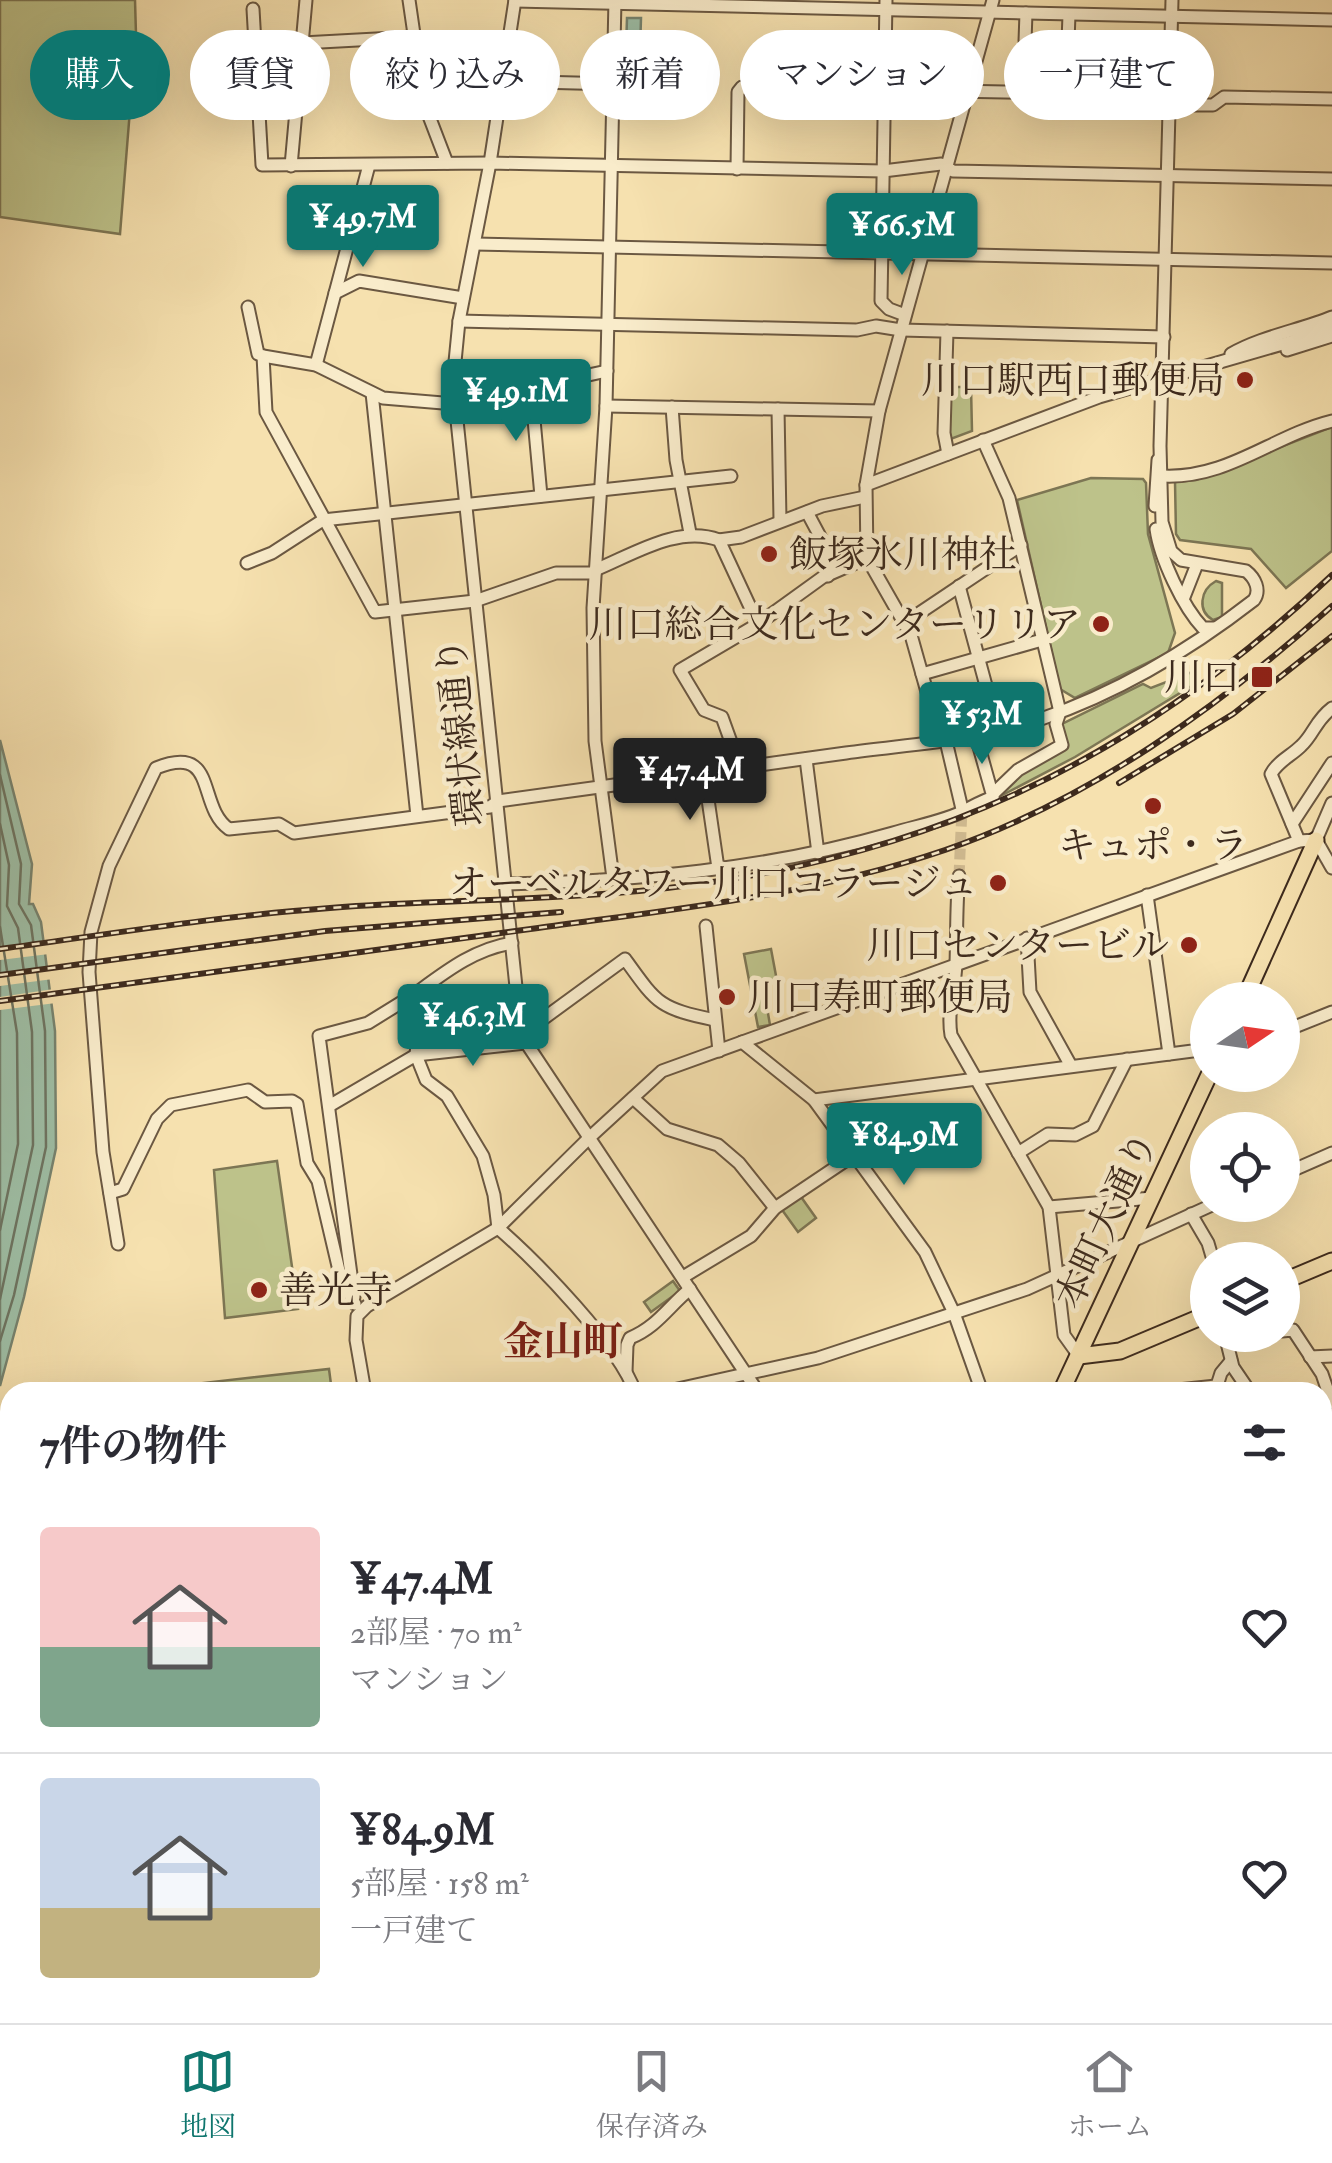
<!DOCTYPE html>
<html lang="ja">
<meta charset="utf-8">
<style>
body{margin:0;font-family:"IM FELL Double Pica","Noto Serif JP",serif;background:#f7f7f7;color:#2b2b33;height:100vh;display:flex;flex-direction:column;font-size:38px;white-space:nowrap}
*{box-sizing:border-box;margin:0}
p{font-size:32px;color:#7c7c81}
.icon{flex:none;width:55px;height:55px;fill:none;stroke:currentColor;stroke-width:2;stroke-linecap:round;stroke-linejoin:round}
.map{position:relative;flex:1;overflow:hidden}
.side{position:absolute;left:0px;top:1382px;width:1332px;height:642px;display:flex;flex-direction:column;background:#fff;border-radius:30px 30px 0 0;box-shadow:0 10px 40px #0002}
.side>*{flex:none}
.top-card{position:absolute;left:30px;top:30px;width:1272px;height:90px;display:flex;gap:20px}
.needle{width:65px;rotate:77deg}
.controls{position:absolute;left:1190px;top:982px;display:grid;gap:20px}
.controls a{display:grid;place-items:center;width:110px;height:110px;border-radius:50%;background:#fff;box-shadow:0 10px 40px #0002;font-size:50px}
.price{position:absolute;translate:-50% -85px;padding:0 22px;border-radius:10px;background:#0f766e;color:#fff;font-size:32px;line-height:65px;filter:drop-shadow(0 2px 5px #0008)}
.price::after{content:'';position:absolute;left:50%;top:60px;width:30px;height:22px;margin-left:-15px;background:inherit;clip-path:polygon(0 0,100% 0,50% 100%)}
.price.selected{background:#222;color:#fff}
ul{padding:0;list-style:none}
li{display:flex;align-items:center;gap:30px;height:250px;padding:0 40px}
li+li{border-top:2px solid #e1e1e2}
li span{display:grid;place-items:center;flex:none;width:280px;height:200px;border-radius:10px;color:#555}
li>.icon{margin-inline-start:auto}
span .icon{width:120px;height:120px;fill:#fffc;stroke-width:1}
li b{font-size:42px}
h2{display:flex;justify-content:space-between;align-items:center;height:120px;padding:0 40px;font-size:42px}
.tag{padding:0 35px;border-radius:45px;background:#fff;box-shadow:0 10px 40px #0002;font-size:35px;line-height:90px}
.tag.selected{background:#0f766e;color:#fff}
.tabs{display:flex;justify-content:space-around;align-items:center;height:140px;border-top:2px solid #e1e1e2;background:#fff;font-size:28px;color:#7c7c81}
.tabs a{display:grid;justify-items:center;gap:5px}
.tabs .selected{color:#0f766e}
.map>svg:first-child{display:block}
.green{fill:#bdc28a;stroke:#7d7654;stroke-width:2.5}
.water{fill:#9ebea5;stroke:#77836f;stroke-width:2.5}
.pier{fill:#f6e1af}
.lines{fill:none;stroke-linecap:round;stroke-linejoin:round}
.shore{stroke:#6e7461;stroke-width:2.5}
.minor-tunnel{stroke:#d1bc92;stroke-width:11;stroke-dasharray:11 5.5;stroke-linecap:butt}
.minor-casing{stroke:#6b5842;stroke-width:15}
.major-casing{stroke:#3d2a1d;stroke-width:19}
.highway-casing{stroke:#3d2a1d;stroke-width:21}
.minor{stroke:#f9eccb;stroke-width:11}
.major{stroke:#f6e1af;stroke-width:15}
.highway{stroke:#f6e1af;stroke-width:18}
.rail-casing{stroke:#3d2a1d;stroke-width:6}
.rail{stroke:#f9eccb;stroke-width:2.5;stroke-dasharray:8;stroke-linecap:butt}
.poi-dot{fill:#8f2418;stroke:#f9eccb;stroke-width:4}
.labels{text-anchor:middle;stroke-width:9;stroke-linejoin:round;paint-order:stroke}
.poi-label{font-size:38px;fill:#3d2a1d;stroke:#f9eccb;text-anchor:end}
.street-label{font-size:38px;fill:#3d2a1d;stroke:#f9eccb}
.neighbourhood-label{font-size:40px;font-weight:bold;fill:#7a1f14;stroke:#f9eccb}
</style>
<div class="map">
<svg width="1332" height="2023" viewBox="0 0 1332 2023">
<rect width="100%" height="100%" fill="#f6e1af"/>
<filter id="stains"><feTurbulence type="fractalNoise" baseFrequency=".002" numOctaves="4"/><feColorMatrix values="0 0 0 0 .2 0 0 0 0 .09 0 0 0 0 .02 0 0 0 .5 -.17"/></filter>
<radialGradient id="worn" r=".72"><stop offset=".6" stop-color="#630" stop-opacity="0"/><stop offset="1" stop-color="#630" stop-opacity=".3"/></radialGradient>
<!-- green -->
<g class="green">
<path d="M0,0H135L136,35L120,234L0,217Z"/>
<path d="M947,387H971L972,431L948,440Z"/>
<path d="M1332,427V551L1286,588L1251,549L1180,540L1176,534L1175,482L1196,480Z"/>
<path d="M1091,478L1143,479L1146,483L1148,534L1175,633L1168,653L1075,698L1060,689L1017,500Z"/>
<path d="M1216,581L1222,583V617L1213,620C1197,611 1200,590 1216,581Z"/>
<path d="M1192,672L1198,682L1075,757L995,799L1021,773L1066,748L1060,725L1143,684L1151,688Z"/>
<path d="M771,949L777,981L763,984L770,1025L758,1027L744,954Z"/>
<path d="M277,1161L298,1309L225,1318L214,1170Z"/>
<path d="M799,1194L816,1218L798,1232L780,1207Z"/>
<path d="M673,1281L680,1291L651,1312L644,1302Z"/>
<path d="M329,1369L332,1392H204L203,1383Z"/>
<path d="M8,1505H10V1799L0,1798V1532Z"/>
<path d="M0,1888L10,1889V2015H203L204,2023H0Z"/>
</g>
<!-- water -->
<g class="water">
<path d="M627,18H641L640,51L626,50Z"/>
<path d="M0,740L32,864L29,904H33L41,922L55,1031L56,1148L24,1297L0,1386Z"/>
<path d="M931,2015H1011L1035,2023H941Z"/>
<path d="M1246,2015H1318L1279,2023H1237Z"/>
</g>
<!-- pier -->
<g class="pier">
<path d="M47,940L49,954L0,960V947Z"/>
<path d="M51,966L53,979L0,986V973Z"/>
<path d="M54,989L56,1003L0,1010V997Z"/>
</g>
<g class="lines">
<!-- shore -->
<g class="shore">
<path d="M0,775L21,864L19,904L31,925L45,1031L46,1147L14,1295L0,1341"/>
<path d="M0,824L9,865L7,906L18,928L32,1032L33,1145L0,1299"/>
<path d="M0,927L17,1033L18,1144L0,1230"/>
</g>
<!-- minor-tunnel -->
<path class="minor-tunnel" d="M959,876L962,809"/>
<!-- minor casing -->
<g class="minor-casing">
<g id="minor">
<path d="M409,0L424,103L447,163"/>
<path d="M515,0L490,163L459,321L453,382L521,1035L758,1392"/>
<path d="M886,0L881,301L889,309L905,315"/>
<path d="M515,1L1332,20"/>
<path d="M253,9L262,165L490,163L883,171L941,164L953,171L1332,179"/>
<path d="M1026,13L1025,41L1108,43L1111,47L1110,94"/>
<path d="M255,40L302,43L413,37"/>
<path d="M503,81L614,84"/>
<path d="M1066,93L1069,15"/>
<path d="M1169,105H1213L1224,97L1332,99"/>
<path d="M291,166L306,0"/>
<path d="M737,169L738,92L742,87L1169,95"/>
<path d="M475,244L1332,263"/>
<path d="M335,293L359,281L463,298"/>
<path d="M248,307L258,354L263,356L266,412L375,612L475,601L556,573H595"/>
<path d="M459,321L857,330L876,326L901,330L1164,337"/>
<path d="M947,331L944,433L948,454"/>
<path d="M1287,350L1332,336"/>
<path d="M1231,354C1260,337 1300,330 1332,317"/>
<path d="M263,356L316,365L383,398L455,404L607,371"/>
<path d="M316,365L369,165"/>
<path d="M531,387L541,496"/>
<path d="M372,393L417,816"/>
<path d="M606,406L879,411"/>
<path d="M672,407L676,460L690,533"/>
<path d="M778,409L780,520"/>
<path d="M983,440L1009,498L1060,712L1056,724L1062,745L1018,770L993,794"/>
<path d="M1163,476C1228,479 1272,436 1332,421"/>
<path d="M866,485L1099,397L1293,341L1332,326"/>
<path d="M1155,506L1158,460"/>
<path d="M807,512L823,542L828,576"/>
<path d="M1156,529C1160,558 1183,607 1203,628H1214"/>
<path d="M719,540L741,537L822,506L865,497"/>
<path d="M247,563L272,553L323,520L731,476"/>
<path d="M595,570C634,554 678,525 719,540L758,624"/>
<path d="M959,586L998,730"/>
<path d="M1184,597L1197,564"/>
<path d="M906,622L1021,545"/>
<path d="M922,674L1042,640"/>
<path d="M806,759L818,853"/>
<path d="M740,767L722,717L704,710L680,670L758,624L823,577L867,558"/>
<path d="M704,772L718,868"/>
<path d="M962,809L946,741L938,731L911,635L867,558L866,485L879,411L993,0"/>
<path d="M1292,824L1332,763"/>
<path d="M1316,840L1332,803"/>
<path d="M1316,840L1332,868"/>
<path d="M1299,841L1271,774C1278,761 1291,756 1301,746C1314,734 1315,721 1332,708"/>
<path d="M959,876C956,905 957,934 956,964C955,988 947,1011 951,1035L1049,1207L1064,1335L1079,1356"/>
<path d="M613,878L595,741L593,608L606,406L615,0"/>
<path d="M506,884C636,881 768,869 893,833C916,826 945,821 966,810C974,805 983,801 993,797L976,736"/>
<path d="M1147,895L1169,1054"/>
<path d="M706,926L719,1051"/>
<path d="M1027,938L1030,992L1071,1066"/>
<path d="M512,943C474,949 445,972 415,994L419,1022L416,1055L426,1080L447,1096L483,1156L494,1195L498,1228C536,1261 620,1347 635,1392"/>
<path d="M1282,1032L1332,1012"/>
<path d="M521,1035L625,959C658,1005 659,1008 715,1020"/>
<path d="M742,1042L814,1100L925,1252L954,1313L982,1392"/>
<path d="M633,1098L667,1129L718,1145L739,1163L775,1208"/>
<path d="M814,1100L1208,1049"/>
<path d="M329,1106L416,1055L525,1043"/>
<path d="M1018,1153L1048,1134L1075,1135L1093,1126L1127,1059"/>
<path d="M1282,1175L1332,1153"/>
<path d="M110,1193L123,1189L157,1119L171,1105L248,1090L265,1102L292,1101L297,1104L307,1163L318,1181L341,1279L355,1304"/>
<path d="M1049,1207L1152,1198"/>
<path d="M1191,1214L1208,1243L1213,1260"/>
<path d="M118,1244L103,1152L89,972L91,932L109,866L156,768C219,743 196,806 229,829L279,824L294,833L490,807L498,801C614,785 730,769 846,753C911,744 979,741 1041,719C1117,693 1191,649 1254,600C1261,590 1255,578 1246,571L1181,560L1171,551L1162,522L1160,446L1172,0"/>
<path d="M683,1277L751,1236L775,1208L854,1155"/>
<path d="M354,1297L319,1036L368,1023L415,994"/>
<path d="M1282,1331L1293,1330L1322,1374L1332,1403"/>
<path d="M1225,1335L1233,1367L1250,1392"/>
<path d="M1310,1357L1332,1356"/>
<path d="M626,1372L627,1345L630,1338C657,1327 668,1307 690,1289"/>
<path d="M365,1392L356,1340L357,1316L367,1306L498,1228L589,1138L662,1071L1299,841L1316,840"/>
<path d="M664,1392L818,1358L1027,1289L1212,1205"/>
<path d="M1159,1392L1216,1386"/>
<path d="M1215,1392L1221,1373L1231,1361"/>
<path d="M1322,1423L1332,1414"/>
<path d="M1322,1545L1332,1544"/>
<path d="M1322,1750H1332"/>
<path d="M1322,1904L1332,1905"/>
<path d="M508,2015L510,2023"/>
<path d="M379,2023L380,2015"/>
<path d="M847,2023L848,2015"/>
</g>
</g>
<!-- major casing -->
<g class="major-casing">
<g id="major">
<path d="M1244,1000L1316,840"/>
<path d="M1282,1282L1332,1261"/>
<path d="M1079,1356L1120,1351L1208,1314"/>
<path d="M1061,1392L1209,1075"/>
</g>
</g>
<!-- highway casing -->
<g class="highway-casing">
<g id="highway">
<path d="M0,1832L10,1833"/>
<path d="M0,1846L10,1847"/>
<path d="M1172,2015L1183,2023"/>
</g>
</g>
<!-- minor -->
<use href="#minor" class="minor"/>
<!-- major -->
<use href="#major" class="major"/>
<!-- highway -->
<use href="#highway" class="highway"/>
<!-- rail casing -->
<g class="rail-casing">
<g id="rail">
<path d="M1119,783L1233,714L1332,636"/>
<path d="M0,949C110,934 219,916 330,908C433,900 536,901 639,891C914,865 1131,766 1332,575"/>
<path d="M0,975L325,931L561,912"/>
<path d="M0,1001C179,976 359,953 538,928C676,909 813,895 945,850C1090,800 1219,707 1332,606"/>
</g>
</g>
<!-- rail -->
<use href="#rail" class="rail"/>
</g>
<!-- markers -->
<g class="poi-dot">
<circle cx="1245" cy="380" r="10"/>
<circle cx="769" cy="554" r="10"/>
<circle cx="1101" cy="624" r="10"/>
<rect x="1250" y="665" width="24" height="24" rx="5"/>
<circle cx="1153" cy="806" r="10"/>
<circle cx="998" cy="883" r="10"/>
<circle cx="1189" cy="945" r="10"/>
<circle cx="727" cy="997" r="10"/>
<circle cx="259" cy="1290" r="10"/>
</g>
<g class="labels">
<!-- poi labels -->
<g class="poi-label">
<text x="1225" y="393">川口駅西口郵便局</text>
<text x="789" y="567" text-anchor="start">飯塚氷川神社</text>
<text x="1081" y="637">川口総合文化センターリリア</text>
<text x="1240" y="690">川口</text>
<text x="1153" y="858" text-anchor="middle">キュポ・ラ</text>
<text x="978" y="896">オーベルタワー川口コラージュ</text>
<text x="1169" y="958">川口センタービル</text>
<text x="747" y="1010" text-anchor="start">川口寿町郵便局</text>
<text x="279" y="1303" text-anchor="start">善光寺</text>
</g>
<!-- street labels -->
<g class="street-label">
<text transform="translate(460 732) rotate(-96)" y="13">環状線通り</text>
<text transform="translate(1106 1220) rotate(-65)" y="13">本町大通り</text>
</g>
<!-- neighbourhood labels -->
<g class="neighbourhood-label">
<text x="563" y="1355">金山町</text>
</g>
</g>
<rect width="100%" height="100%" filter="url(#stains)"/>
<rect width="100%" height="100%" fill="url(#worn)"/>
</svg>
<div class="controls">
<a><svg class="needle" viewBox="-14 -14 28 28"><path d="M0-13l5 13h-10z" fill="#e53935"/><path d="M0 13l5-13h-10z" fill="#7c7c81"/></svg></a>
<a><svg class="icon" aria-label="locate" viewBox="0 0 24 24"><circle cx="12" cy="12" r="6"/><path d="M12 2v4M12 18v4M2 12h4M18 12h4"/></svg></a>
<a><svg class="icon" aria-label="layers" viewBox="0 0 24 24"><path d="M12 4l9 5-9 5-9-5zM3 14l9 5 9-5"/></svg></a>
</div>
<b class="price" style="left:363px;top:270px">¥49.7M</b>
<b class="price" style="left:902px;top:278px">¥66.5M</b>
<b class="price" style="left:516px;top:444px">¥49.1M</b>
<b class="price" style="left:982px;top:767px">¥53M</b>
<b class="price selected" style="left:690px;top:823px">¥47.4M</b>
<b class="price" style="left:473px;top:1069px">¥46.3M</b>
<b class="price" style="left:904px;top:1188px">¥84.9M</b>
<div class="top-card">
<a class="tag selected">購入</a>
<a class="tag">賃貸</a>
<a class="tag">絞り込み</a>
<a class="tag">新着</a>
<a class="tag">マンション</a>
<a class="tag">一戸建て</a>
</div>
<section class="side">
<h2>7件の物件<svg class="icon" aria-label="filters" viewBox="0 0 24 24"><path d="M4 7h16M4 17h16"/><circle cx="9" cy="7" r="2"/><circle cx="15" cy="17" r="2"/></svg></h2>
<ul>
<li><span style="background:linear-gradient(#f6c9c9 60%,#7fa58c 0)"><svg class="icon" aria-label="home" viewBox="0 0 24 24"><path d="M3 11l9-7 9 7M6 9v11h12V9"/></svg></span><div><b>¥47.4M</b><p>2部屋 · 70 m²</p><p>マンション</p></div><svg class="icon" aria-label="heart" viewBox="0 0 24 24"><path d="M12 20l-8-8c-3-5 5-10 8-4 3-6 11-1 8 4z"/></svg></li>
<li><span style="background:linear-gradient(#c9d6e8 65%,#c2b280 0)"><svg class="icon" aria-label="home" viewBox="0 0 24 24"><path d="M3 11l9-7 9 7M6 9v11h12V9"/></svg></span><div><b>¥84.9M</b><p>5部屋 · 158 m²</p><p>一戸建て</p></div><svg class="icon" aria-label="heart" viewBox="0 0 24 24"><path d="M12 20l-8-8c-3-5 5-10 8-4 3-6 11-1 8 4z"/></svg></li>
</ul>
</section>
</div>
<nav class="tabs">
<a class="selected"><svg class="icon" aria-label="map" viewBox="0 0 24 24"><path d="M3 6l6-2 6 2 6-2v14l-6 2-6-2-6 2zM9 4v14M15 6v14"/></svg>地図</a>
<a><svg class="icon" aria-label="saved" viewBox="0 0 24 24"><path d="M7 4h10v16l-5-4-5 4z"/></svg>保存済み</a>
<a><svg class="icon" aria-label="home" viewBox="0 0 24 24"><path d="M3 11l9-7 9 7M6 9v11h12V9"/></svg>ホーム</a>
</nav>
